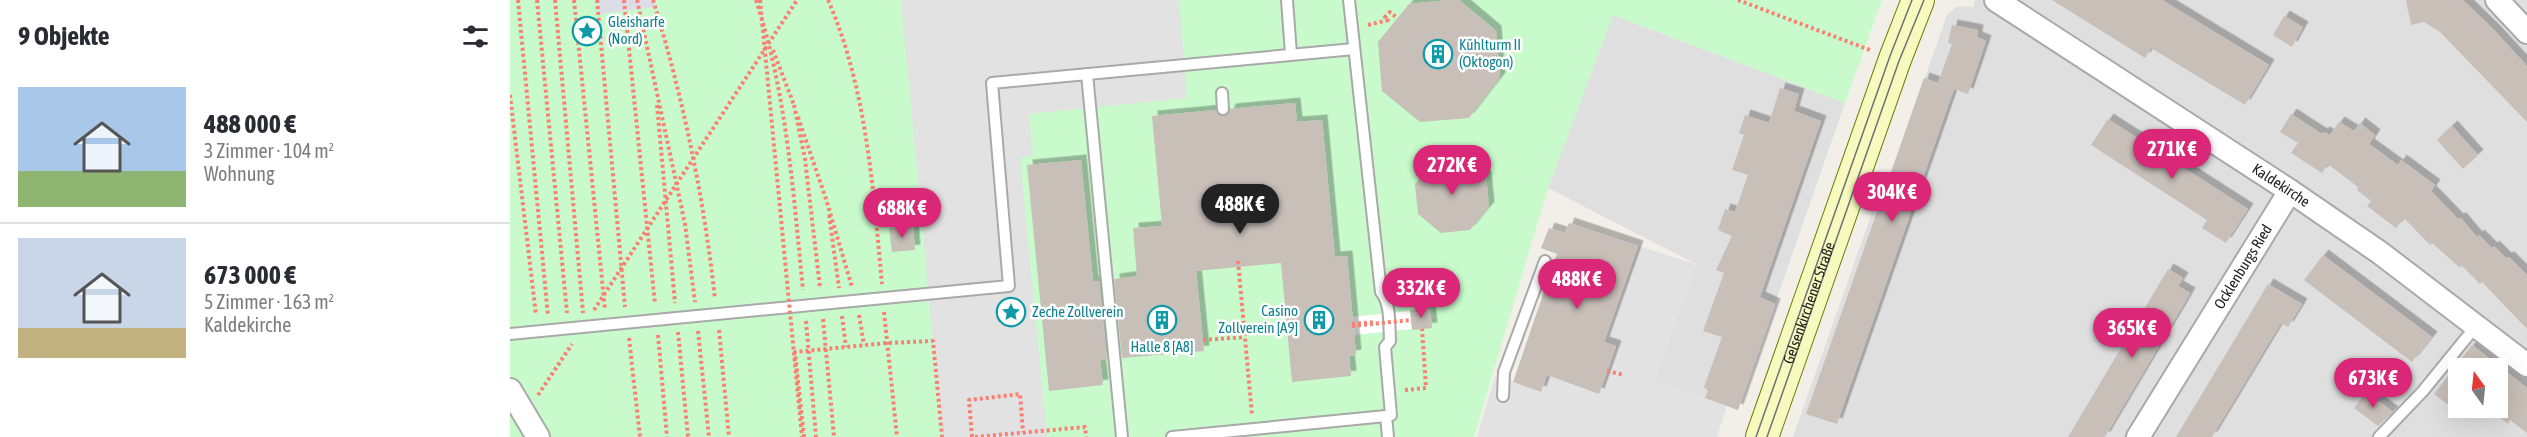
<!DOCTYPE html>
<html lang="de">
<meta charset="utf-8">
<style>
body{margin:0;font-family:"Asap Condensed",sans-serif;background:#f2f2f3;color:#2b2b33;height:100vh;display:flex;flex-direction:column;font-size:22px;white-space:nowrap}
*{box-sizing:border-box;margin:0}
p{font-size:20px;color:#7c7c81}
.icon{flex:none;width:33px;height:33px;fill:none;stroke:currentColor;stroke-width:2;stroke-linecap:round;stroke-linejoin:round}
.map{position:relative;flex:1;overflow:hidden}
.details{display:flex;flex-direction:column;background:#fff;width:510px}
.details>*{flex:none}
.needle{width:39px;rotate:345deg}
.fabs{position:absolute;left:1938px;top:358px;display:grid;gap:12px}
.fabs a{display:grid;place-items:center;width:60px;height:60px;border-radius:0px;background:#fff;box-shadow:0 6px 24px #0002;font-size:30px}
.price{position:absolute;translate:-50% -51px;padding:0 14px;border-radius:21px;background:#db2777;color:#fff;font-size:20px;line-height:39px;filter:drop-shadow(0 2px 3px #0008)}
.price::after{content:'';position:absolute;left:50%;top:36px;width:18px;height:14px;margin-left:-9px;background:inherit;clip-path:polygon(0 0,100% 0,50% 100%)}
.price.selected{background:#222;color:#fff}
ul{padding:0;list-style:none}
li{display:flex;align-items:center;gap:18px;height:150px;padding:0 18px}
li+li{border-top:2px solid #e1e1e2}
li span{display:grid;place-items:center;flex:none;width:168px;height:120px;border-radius:0px;color:#555}
li>.icon{margin-inline-start:auto}
span .icon{width:72px;height:72px;fill:#fffc;stroke-width:1}
li b{font-size:26px}
h2{display:flex;justify-content:space-between;align-items:center;height:72px;padding:0 18px;font-size:26px}
main{display:flex;flex:1;min-height:0}
.map>svg:first-child{display:block}
.residential{fill:#e0dfdf;fill-rule:evenodd}
.park{fill:#c8facc}
.parking{fill:#e2e2e2}
.plaza{fill:#dddde8}
.pier{fill:#fff}
.building{fill:#c7bfb8;filter:url(#shadow)}
.lines{fill:none;stroke-linecap:round;stroke-linejoin:round}
.service-casing{stroke:#a9a9a9;stroke-width:14}
.minor-casing{stroke:#a9a9a9;stroke-width:26}
.secondary-casing{stroke:#707d05;stroke-width:34}
.path{stroke:#fa8072;stroke-width:4;stroke-dasharray:3 3;stroke-linecap:butt}
.service{stroke:#fff;stroke-width:10}
.minor{stroke:#fff;stroke-width:22}
.secondary{stroke:#f7fabf;stroke-width:32}
.tram{stroke:#707070;stroke-width:1.5}
.path-bridge{stroke:#fa8072;stroke-width:4;stroke-dasharray:3 3;stroke-linecap:butt}
.labels{text-anchor:middle;stroke-width:5;stroke-linejoin:round;paint-order:stroke}
.culture-label{font-size:15px;fill:#0d838f;stroke:#fff;text-anchor:start}
.street-label{font-size:15px;fill:#222;stroke:#fff}
</style>
<main>
<section class="details">
<h2>9 Objekte<svg class="icon" aria-label="filters" viewBox="0 0 24 24"><path d="M4 7h16M4 17h16"/><circle cx="9" cy="7" r="2"/><circle cx="15" cy="17" r="2"/></svg></h2>
<ul>
<li><span style="background:linear-gradient(#a9c7e8 70%,#8fb573 0)"><svg class="icon" aria-label="home" viewBox="0 0 24 24"><path d="M3 11l9-7 9 7M6 9v11h12V9"/></svg></span><div><b>488 000 €</b><p>3 Zimmer · 104 m²</p><p>Wohnung</p></div></li>
<li><span style="background:linear-gradient(#c9d6e8 75%,#c2b280 0)"><svg class="icon" aria-label="home" viewBox="0 0 24 24"><path d="M3 11l9-7 9 7M6 9v11h12V9"/></svg></span><div><b>673 000 €</b><p>5 Zimmer · 163 m²</p><p>Kaldekirche</p></div></li>
</ul>
</section>
<div class="map">
<svg width="2017" height="437" viewBox="0 0 2017 437">
<defs>
<filter id="shadow"><feDropShadow dx="5.5" dy="-5.5" stdDeviation="0" flood-color="#0004"/></filter>
</defs>
<rect width="100%" height="100%" fill="#f2efe9"/>
<!-- residential -->
<g class="residential">
<path d="M1465,0H2017V437H1283L1366,201L1371,202L1437,15L1446,7L1457,6L1463,8ZM1948,369H1988V408H1948Z"/>
<path d="M1103,15L1335,103L1228,410L1144,381L1186,264L1038,188Z"/>
</g>
<!-- park -->
<path class="park" d="M0,0H1372L1335,103L1103,15L1038,188L964,437H0Z"/>
<!-- parking -->
<g class="parking">
<path d="M391,0H669L677,98L519,114L523,156L510,158L537,437H432Z"/>
<path d="M1128,246L1186,264L1144,380L1217,406L1207,437H967L985,376L1031,392L1037,375L1089,394L1106,347L1094,342Z"/>
</g>
<!-- plaza -->
<path class="plaza" d="M87,0H143L146,7L89,14Z"/>
<!-- pier -->
<path class="pier" d="M900,311L902,329L843,335L841,317Z"/>
<!-- building -->
<g class="building">
<path d="M939,0H949L986,31L990,78L959,118L910,122L872,91L868,42L899,4Z"/>
<path d="M1542,0H1652L1759,65L1735,105L1641,48L1635,58Z"/>
<path d="M1896,0H1953L1985,31L2017,66V122L1930,32L1914,22L1901,25Z"/>
<path d="M1774,16L1793,27L1782,47L1763,35Z"/>
<path d="M1442,25L1468,30L1467,37L1476,41L1458,94L1444,89L1327,424L1296,414L1414,78L1428,83L1442,44L1438,43Z"/>
<path d="M1270,88L1289,94L1284,111L1311,121L1250,297L1265,304L1228,410L1195,398L1198,391L1194,387L1212,337L1193,331L1214,273L1206,270L1222,236L1208,230L1215,209L1225,212L1238,175L1222,170L1234,135L1229,133L1235,115L1259,123Z"/>
<path d="M785,103L787,122L812,120L825,257L837,256L846,355L839,356L841,376L782,382L771,263L686,271L694,351L612,358L604,279L627,276L623,228L652,226L642,116L706,110L709,115L714,116L719,113L720,109Z"/>
<path d="M1781,114L1812,134L1814,132L1820,135L1829,122L1844,131L1850,123L1865,135L1859,144L1888,165L1891,160L1925,185L1921,191L1948,219L1951,218L1967,237L1969,235L1982,248L1984,246L1996,258L1999,257L2017,275V329L1972,282L1970,284L1952,266L1949,267L1922,243L1920,245L1894,218L1886,228L1857,206L1861,201L1847,190L1848,187L1818,164L1812,173L1781,153L1788,143L1770,132Z"/>
<path d="M1598,119L1738,209L1716,243L1692,228L1697,220L1581,145Z"/>
<path d="M1942,126L1968,155L1953,169L1927,140Z"/>
<path d="M953,159L976,177L979,207L960,230L931,233L908,214L905,184L924,161Z"/>
<path d="M571,160L583,281H589L597,360H590L593,385L539,391L517,165Z"/>
<path d="M1059,223L1128,246L1094,342L1106,346L1089,394L1037,375L1031,392L1003,382L1047,254L1031,248L1039,228L1055,233Z"/>
<path d="M403,226L405,250L382,252L379,228Z"/>
<path d="M1813,255L1922,337L1902,362L1794,280Z"/>
<path d="M1658,269L1673,278L1668,286L1680,293L1671,309L1595,437H1558Z"/>
<path d="M1758,284L1792,304L1778,327L1771,323L1702,437H1666Z"/>
<path d="M920,308L922,328L902,330L900,310Z"/>
<path d="M1962,345L2017,388V433L2000,420L1998,424L1988,416V369H1948V395L1940,406L1924,394Z"/>
<path d="M1856,392L1883,412L1868,426L1844,408Z"/>
</g>
<g class="lines">
<!-- service casing -->
<g class="service-casing">
<g id="service">
<path d="M777,0L781,54"/>
<path d="M839,0L871,292C881,304 879,325 880,341L875,347L881,415L876,416L878,437"/>
<path d="M577,74L612,437"/>
<path d="M712,93L713,109"/>
<path d="M0,334L499,286L482,83L844,49"/>
<path d="M993,396L994,372L1035,261"/>
<path d="M662,437L876,416"/>
<path d="M1869,437L1913,391L1966,326"/>
</g>
</g>
<!-- minor casing -->
<g class="minor-casing">
<g id="minor">
<path id="s1" d="M1486,0L1780,191L1869,252L2017,365"/>
<path d="M1987,0L2017,32"/>
<path d="M0,390L28,437"/>
<path id="s2" d="M1628,437L1780,191"/>
</g>
</g>
<!-- secondary casing -->
<g class="secondary-casing">
<g id="secondary">
<path id="s3" d="M1252,437L1385,59L1408,0"/>
</g>
</g>
<!-- path -->
<g class="path">
<path d="M8,0L38,316"/>
<path d="M27,0L57,313"/>
<path d="M45,0L73,313"/>
<path d="M64,0L95,310"/>
<path d="M87,0L115,307"/>
<path d="M114,0L145,304"/>
<path d="M127,0L175,224L185,302"/>
<path d="M143,0C173,97 194,198 205,299"/>
<path d="M246,0C277,95 283,191 293,290"/>
<path d="M318,0C357,89 363,189 372,284"/>
<path d="M1228,0L1360,50"/>
<path d="M858,25L878,20L875,17L880,12L887,18"/>
<path d="M263,50L284,105"/>
<path d="M0,95L26,315"/>
<path d="M147,105L165,303"/>
<path d="M284,105L295,159L310,288"/>
<path d="M288,117L316,199L342,287"/>
<path d="M319,215L329,288"/>
<path d="M728,261L742,415"/>
<path d="M893,305L934,301"/>
<path d="M84,310L287,0"/>
<path d="M374,312L387,437"/>
<path d="M349,315L354,345"/>
<path d="M332,316L336,347"/>
<path d="M313,319L324,437"/>
<path d="M296,321L306,437"/>
<path d="M842,324L865,322"/>
<path d="M209,330L219,437"/>
<path d="M188,331L199,437"/>
<path d="M168,332L178,437"/>
<path d="M148,335L157,437"/>
<path d="M119,338L130,437"/>
<path d="M693,340L735,337"/>
<path d="M1097,371L1114,375"/>
<path d="M895,390L916,388L912,329"/>
<path d="M28,395L62,344"/>
<path d="M294,437L285,352L377,343L423,341L432,437"/>
<path d="M462,437L459,400L510,394L513,432"/>
<path d="M465,437L575,427L576,437"/>
</g>
<!-- service -->
<use href="#service" class="service"/>
<!-- minor -->
<use href="#minor" class="minor"/>
<!-- secondary -->
<use href="#secondary" class="secondary"/>
<!-- tram -->
<g class="tram">
<path d="M1246,437L1380,56L1402,0"/>
<path d="M1257,437L1389,61L1414,0"/>
</g>
<!-- path-bridge -->
<g class="path-bridge">
<path d="M250,0L292,437"/>
<path d="M842,326L901,320"/>
</g>
</g>
<!-- icons -->
<defs>
<g id="sight-ring" transform="scale(1.5)"><circle r="9.5" fill="#fff" stroke="#0f9aa8" stroke-width="1.5"/><path d="M0-6L1.8-2.2L6-1.7L2.9 1.2L3.7 5.4L0 3.3L-3.7 5.4L-2.9 1.2L-6-1.7L-1.8-2.2Z" fill="#0f9aa8"/></g>
<g id="building-ring" transform="scale(1.5)"><circle r="9.5" fill="#fff" stroke="#0f9aa8" stroke-width="1.5"/><path d="M-4-6H4V6H1V3H-1V6H-4ZM-2.5-4.3h1.7v1.8h-1.7ZM.8-4.3h1.7v1.8H.8ZM-2.5-1h1.7V.8h-1.7ZM.8-1h1.7V.8H.8Z" fill="#0f9aa8"/></g>
</defs>
<g fill-rule="evenodd">
<use href="#sight-ring" x="77" y="31"/>
<use href="#building-ring" x="928" y="54"/>
<use href="#sight-ring" x="501" y="312"/>
<use href="#building-ring" x="652" y="320"/>
<use href="#building-ring" x="809" y="320"/>
</g>
<g class="labels">
<!-- culture labels -->
<g class="culture-label">
<text x="98" y="27">Gleisharfe<tspan x="98" dy="17">(Nord)</tspan></text>
<text x="949" y="50">Kühlturm II<tspan x="949" dy="17">(Oktogon)</tspan></text>
<text x="788" y="316" text-anchor="end">Casino<tspan x="788" dy="17">Zollverein [A9]</tspan></text>
<text x="522" y="317">Zeche Zollverein</text>
<text x="652" y="352" text-anchor="middle">Halle 8 [A8]</text>
</g>
<!-- street labels -->
<g class="street-label">
<text dy="5" stroke="none"><textPath href="#s1" startOffset="340">Kaldekirche</textPath></text>
<text dy="5" stroke="none"><textPath href="#s2" startOffset="200">Ocklenburgs Ried</textPath></text>
<text dy="5" stroke="none"><textPath href="#s3" startOffset="142">Gelsenkirchener Straße</textPath></text>
</g>
</g>
</svg>
<div class="fabs">
<a><svg class="needle" viewBox="-14 -14 28 28"><path d="M0-13l5 13h-10z" fill="#e53935"/><path d="M0 13l5-13h-10z" fill="#7c7c81"/></svg></a>
</div>
<b class="price" style="left:1662px;top:180px">271K €</b>
<b class="price" style="left:942px;top:196px">272K €</b>
<b class="price" style="left:1382px;top:223px">304K €</b>
<b class="price selected" style="left:730px;top:235px">488K €</b>
<b class="price" style="left:392px;top:239px">688K €</b>
<b class="price" style="left:1067px;top:310px">488K €</b>
<b class="price" style="left:911px;top:319px">332K €</b>
<b class="price" style="left:1622px;top:359px">365K €</b>
<b class="price" style="left:1863px;top:409px">673K €</b>
</div>
</main>
